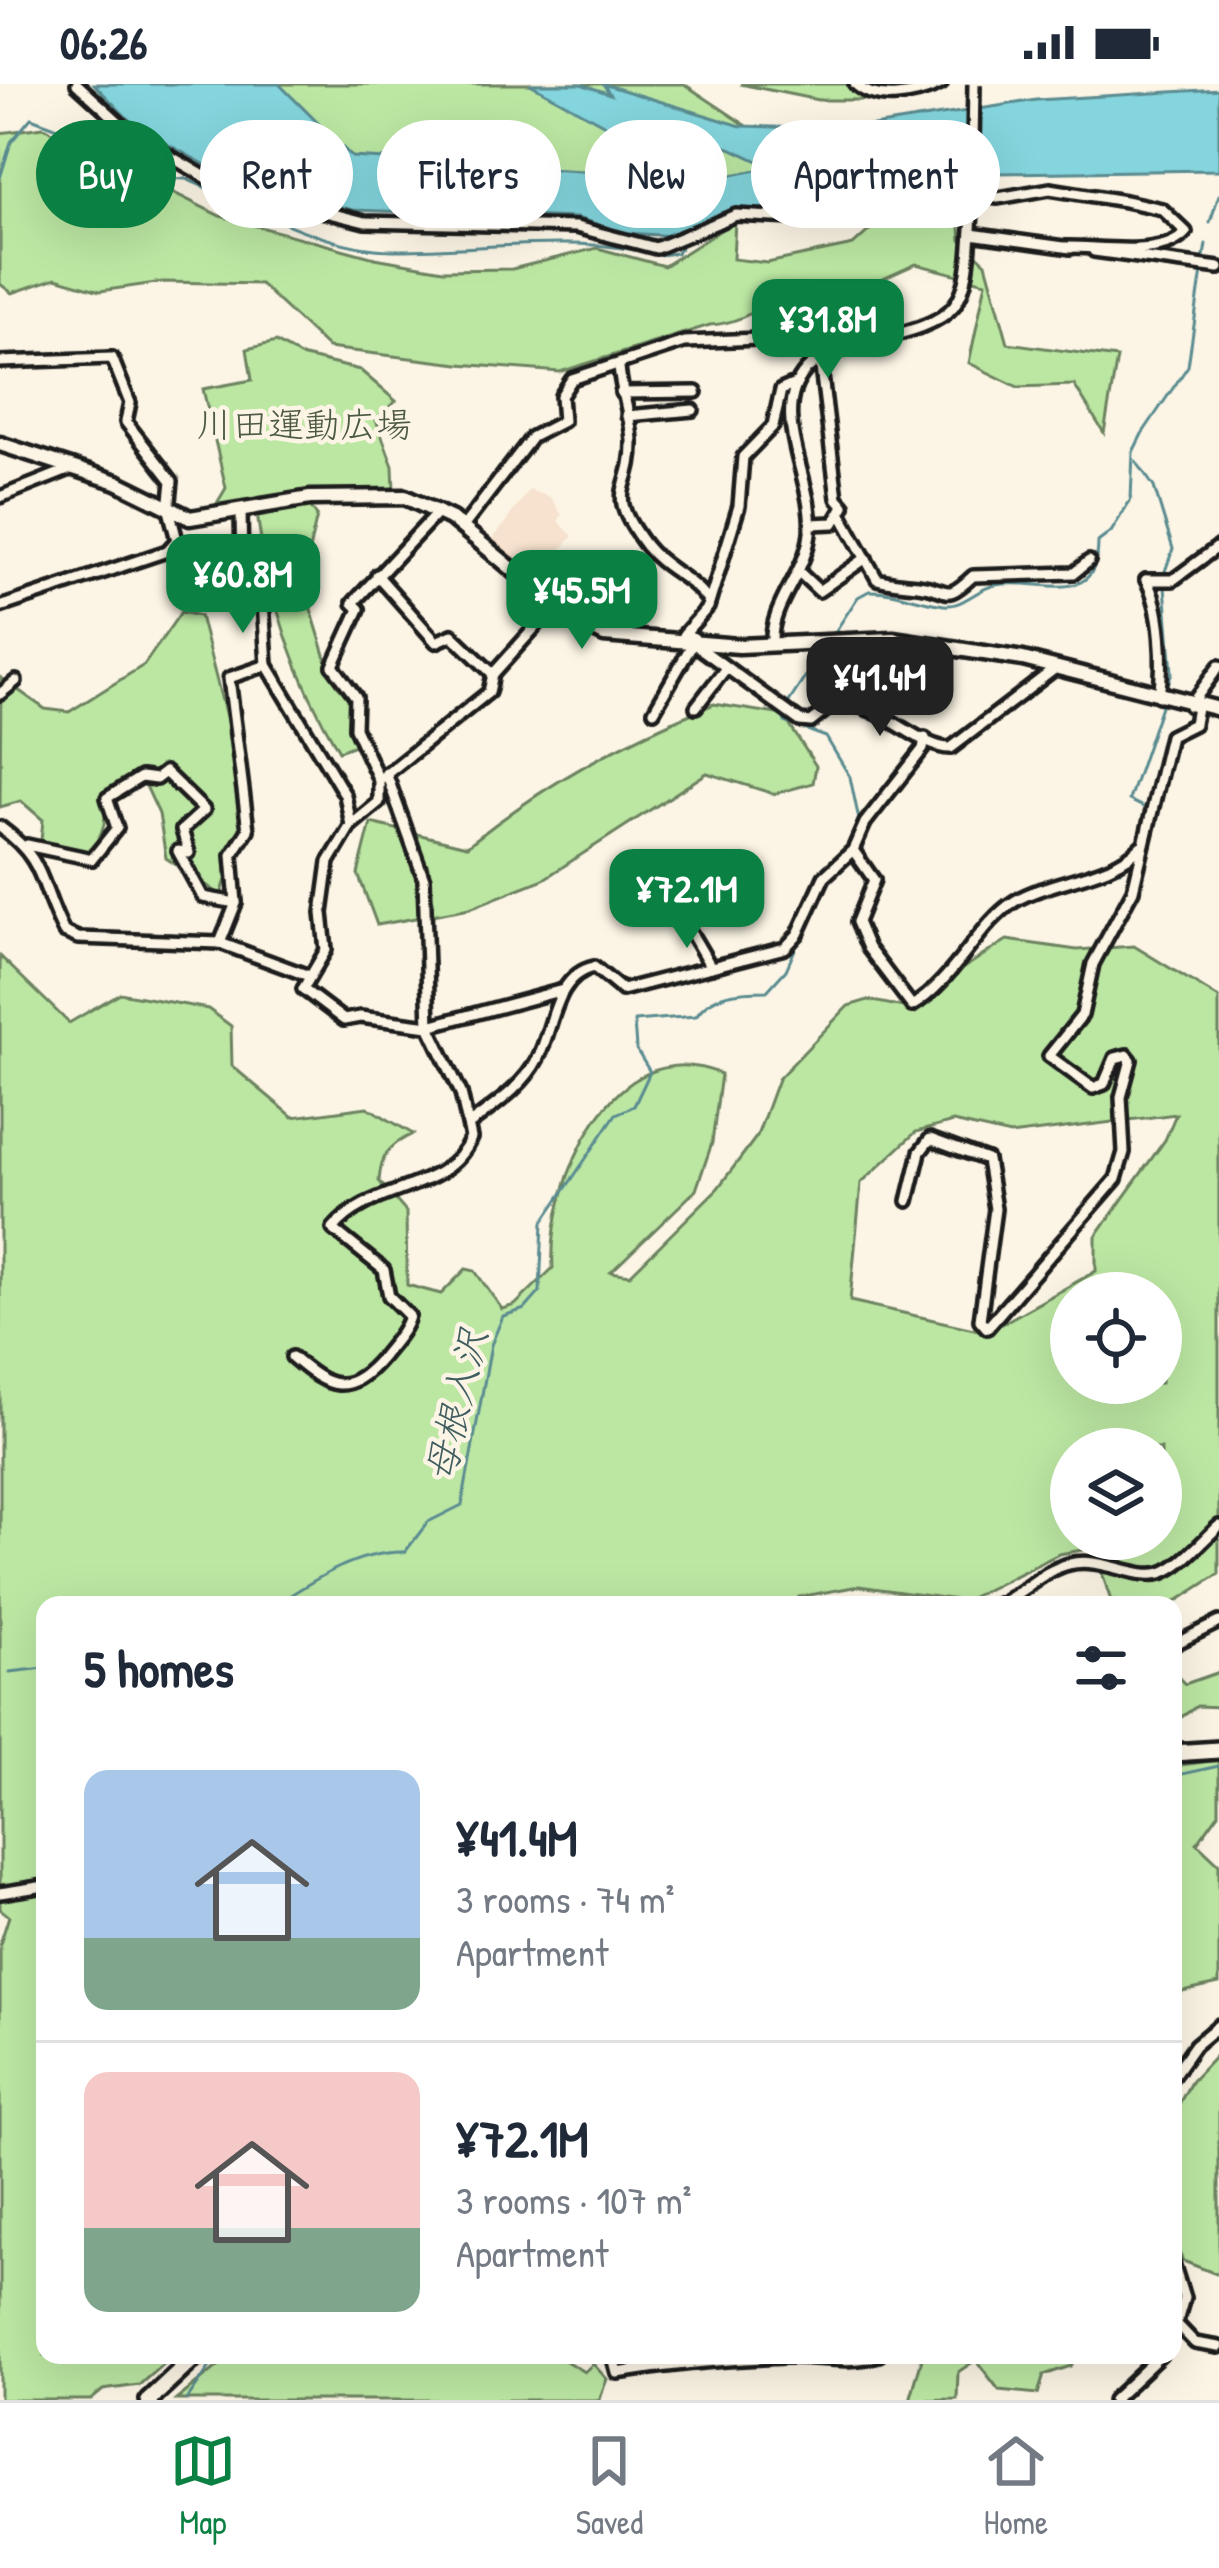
<!DOCTYPE html>
<meta charset="utf-8">
<style>
body{margin:0;font-family:"Patrick Hand","Klee One",sans-serif;background:#f2f2f3;color:#1f2937;height:100vh;display:flex;flex-direction:column;font-size:45px;white-space:nowrap}
*{box-sizing:border-box;margin:0}
p{font-size:39px;color:#747a83}
.icon{flex:none;width:66px;height:66px;fill:none;stroke:currentColor;stroke-width:2;stroke-linecap:round;stroke-linejoin:round}
.map{position:relative;flex:1;overflow:hidden}
.details{position:absolute;left:36px;top:1512px;width:1146px;height:768px;display:flex;flex-direction:column;background:#fff;border-radius:24px;box-shadow:0 12px 48px #0002}
.details>*{flex:none}
.hud{position:absolute;left:36px;top:36px;width:1149px;height:108px;display:flex;gap:24px}
.tools{position:absolute;left:1050px;top:1188px;display:grid;gap:24px}
.tools a{display:grid;place-items:center;width:132px;height:132px;border-radius:50%;background:#fff;box-shadow:0 12px 48px #0002;font-size:60px}
.price{position:absolute;translate:-50% -102px;padding:0 27px;border-radius:24px;background:#0b8043;color:#fff;font-size:39px;line-height:78px;filter:drop-shadow(0 3px 6px #0008)}
.price::after{content:'';position:absolute;left:50%;top:72px;width:36px;height:27px;margin-left:-18px;background:inherit;clip-path:polygon(0 0,100% 0,50% 100%)}
.price.on{background:#222;color:#fff}
ul{padding:0;list-style:none}
li{display:flex;align-items:center;gap:36px;height:300px;padding:0 48px}
li+li{border-top:3px solid #e0e1e3}
li span{display:grid;place-items:center;flex:none;width:336px;height:240px;border-radius:24px;color:#555}
li>.icon{margin-inline-start:auto}
span .icon{width:144px;height:144px;fill:#fffc;stroke-width:1}
li b{font-size:51px}
h2{display:flex;justify-content:space-between;align-items:center;height:144px;padding:0 48px;font-size:51px}
.tag{padding:0 42px;border-radius:54px;background:#fff;box-shadow:0 12px 48px #0002;font-size:42px;line-height:108px}
.tag.on{background:#0b8043;color:#fff}
.status{display:flex;justify-content:space-between;align-items:center;height:84px;padding:0 60px;background:#fff;direction:ltr}
.status svg{height:33px;fill:currentColor}
.dock{display:flex;justify-content:space-around;align-items:center;height:168px;border-top:3px solid #e0e1e3;background:#fff;font-size:33px;color:#747a83}
.dock a{display:grid;justify-items:center;gap:6px}
.dock .on{color:#0b8043}
.map>svg:first-child{display:block}
.built{fill:#f6e2ce}
.green{fill:#bce7a3;stroke:#6c8260;stroke-width:3;fill-rule:evenodd}
.water{fill:#84d5dd;stroke:#5a8b90;stroke-width:3;fill-rule:evenodd}
.lines{fill:none;stroke-linecap:round;stroke-linejoin:round}
.stream{stroke:#5a8b90;stroke-width:3}
.minor-casing{stroke:#1c1c1c;stroke-width:18}
.major-casing{stroke:#1c1c1c;stroke-width:21}
.highway-casing{stroke:#1c1c1c;stroke-width:24}
.minor{stroke:#fcf5e5;stroke-width:9}
.major{stroke:#fcf5e5;stroke-width:12}
.highway{stroke:#fcf5e5;stroke-width:15}
.minor-bridge-casing{stroke:#1c1c1c;stroke-width:18;stroke-linecap:butt}
.minor-bridge{stroke:#fcf5e5;stroke-width:9}
.labels{text-anchor:middle;stroke-width:9;stroke-linejoin:round;paint-order:stroke}
.park-label{font-size:36px;fill:#4c5944;stroke:#fcf5e5}
.water-label{font-size:39px;font-style:italic;fill:#405d60;stroke:#fcf5e5}
</style>
<div class="status"><b>06:26</b><svg viewBox="0 0 49 12"><path d="M0 12V9h3v3zM5 12V6h3v6zM10 12V3h3v9zM15 12V0h3v12zM26 1h20v11H26zM47 4h2v5h-2z"/></svg></div>
<div class="map">
<svg width="1219" height="2316" viewBox="0 0 1219 2316">
<rect width="100%" height="100%" fill="#fcf5e5"/>
<filter id="ink" filterUnits="userSpaceOnUse"><feTurbulence type="fractalNoise" baseFrequency=".00833" numOctaves="2"/><feDisplacementMap in="SourceGraphic" scale="24" xChannelSelector="R" yChannelSelector="G"/><feConvolveMatrix kernelMatrix="1 2 1 2 8 2 1 2 1" color-interpolation-filters="sRGB"/></filter>
<g filter="url(#ink)">
<!-- built -->
<path class="built" d="M529,406L550,413L562,431L558,437L573,452L534,495L490,459Z"/>
<!-- green -->
<g class="green">
<path d="M144,0H684L833,99L288,82Z"/>
<path d="M740,0H853L871,16H818Z"/>
<path d="M43,43L220,132L375,174L443,186L512,185L597,164L664,182L735,137L733,175L767,179L853,161L897,121L959,132L961,156L986,179L1008,259L1117,274L1104,349L1074,301L1018,303L969,279L986,198L916,180L856,207C793,182 764,239 710,241L560,288L459,280L328,264L260,200L163,198L100,207L56,194L12,209L0,200V49Z"/>
<path d="M276,258L300,272L360,286L396,317L376,336L393,382L394,407H301L213,426L226,404L203,305L252,296L247,265Z"/>
<path d="M304,413L317,432L302,496L329,584L350,614L355,661L339,667C297,597 267,511 257,430Z"/>
<path d="M181,528L200,532L229,644L244,740L221,811L166,774L159,730L140,689L105,707C106,734 107,752 85,769L41,756L43,736L21,717L0,723L1,594L45,625L69,628L144,581Z"/>
<path d="M714,620L783,631L816,682L813,699L774,710L707,689L544,795L470,824L377,841L358,790L371,739L467,762C546,699 621,658 714,620Z"/>
<path d="M1007,856L1077,866L1134,862L1219,914V1490L1171,1521L1111,1517L1094,1464L1059,1470L964,1517L859,1502L799,1513L792,1521H45V2271H173L139,2301L103,2306L91,2316H0V1860L9,1832L0,1825V872L69,939L120,909L208,925L231,942L232,982L293,1033L367,1023L413,1050C389,1061 381,1071 379,1097L406,1128L407,1201L441,1210L466,1185L475,1187L502,1225L515,1221L553,1184C548,1100 612,944 721,990L712,1059L696,1106L611,1188L630,1191L718,1104L757,1052L778,995L848,922L868,916L903,923ZM1176,1030L1165,1056L1096,1152V1187L987,1248L850,1217L861,1099L916,1048L953,1038L1010,1051ZM1071,1209H1161V1299H1071ZM1071,1365H1161V1455H1071Z"/>
<path d="M1219,1588V1623L1197,1622L1173,1639V1588L1185,1600Z"/>
<path d="M1219,1676V1729L1197,1759L1219,1780V1900L1182,1908L1173,1920V1682Z"/>
<path d="M1219,1968V2191L1183,2177L1173,2155V2031L1191,1998Z"/>
<path d="M232,2271H556L584,2288L593,2280L607,2295L599,2316H176Z"/>
<path d="M923,2271H1077L1071,2282L1044,2291L1038,2310L999,2306L976,2276L958,2288L957,2315L910,2316Z"/>
</g>
<!-- water -->
<path class="water" d="M94,0H279L352,73L679,93L671,77L530,0H581L610,10L603,0L741,42L806,44L873,42L1036,16L1219,5V86L932,90L796,125H737L674,152L625,149L577,134L353,126L273,107L224,91L136,43ZM676,51L730,64L760,78L763,85L721,93L690,90L666,57Z"/>
<g class="lines">
<!-- stream -->
<g class="stream">
<path d="M0,94L11,58L31,34L136,73L162,94L186,95C249,121 323,166 393,166C480,167 573,149 658,171L677,169L684,157"/>
<path d="M1210,138L1219,111"/>
<path d="M1203,178L1206,160"/>
<path d="M1136,377L1154,403L1173,465L1164,490L1172,588L1166,607"/>
<path d="M833,551L858,513L869,507C894,506 919,518 944,521C964,523 977,504 996,501C1042,493 1098,526 1098,458L1111,448L1131,415L1133,368L1142,350L1188,282L1202,187"/>
<path d="M787,621L824,564"/>
<path d="M782,629L785,638L826,653L850,693L860,741"/>
<path d="M1148,762L1157,730L1129,716L1163,616"/>
<path d="M1120,787L1137,772"/>
<path d="M275,1521C315,1495 357,1467 405,1468L428,1438L462,1421L491,1261L503,1232L525,1225L540,1208L543,1138L616,1030L634,1022L650,988L636,965L634,937L696,932C712,908 740,907 767,907L786,886L801,852"/>
<path d="M10,1588L45,1584"/>
<path d="M1173,1692L1219,1682"/>
<path d="M187,2316L218,2271"/>
</g>
<!-- minor casing -->
<g class="minor-casing">
<g id="minor">
<path d="M77,0L132,50L221,102L365,138L576,143L656,164L736,131L793,134L854,121L905,102L998,114L1050,105L1125,117L1162,125L1186,148C1164,175 1098,162 1066,163"/>
<path d="M855,0C876,20 916,12 941,0"/>
<path d="M971,150L1071,164"/>
<path d="M1094,167L1219,184"/>
<path d="M0,278L112,274L130,319L126,338L172,397L169,426L177,456L167,467L0,523"/>
<path d="M619,283C621,308 631,333 632,357C633,410 602,404 646,462C665,486 692,493 709,518"/>
<path d="M621,309L696,308"/>
<path d="M627,332L693,326"/>
<path d="M0,413L73,384"/>
<path d="M241,427L242,487L248,503L263,517L267,581L345,711L351,741"/>
<path d="M842,432L877,495C892,499 904,500 918,501C950,504 943,520 973,492L1074,489L1089,477"/>
<path d="M811,440L834,439L844,422L837,414L820,275"/>
<path d="M463,443L532,353L563,337L561,312L572,295L684,258L806,253L829,271"/>
<path d="M799,488L819,507L866,474"/>
<path d="M377,491L436,558L452,551L493,590"/>
<path d="M1146,496C1162,524 1164,580 1159,612"/>
<path d="M1146,496H1173L1219,462"/>
<path d="M555,521L493,590L489,608L379,696V718L351,741L329,778L322,829L326,866L303,905L344,936L360,933L429,942L563,906"/>
<path d="M694,554L684,550L708,523L739,422L743,373L773,342L781,306L797,299"/>
<path d="M772,559C770,522 802,493 809,456C820,402 765,332 806,286C818,273 838,267 855,262C962,233 968,236 972,123"/>
<path d="M0,610L16,597"/>
<path d="M1190,622L1219,582"/>
<path d="M696,623L726,584"/>
<path d="M654,627L693,559L800,637L811,638L835,619C882,618 919,665 951,664L1057,583"/>
<path d="M379,696L355,644L356,613L333,582L359,525L353,519L439,427"/>
<path d="M0,743C47,777 39,800 64,848L78,854L220,859L309,892"/>
<path d="M27,761L92,775L117,744L107,714L141,693L156,695L165,688L204,726L182,746L189,769L178,767L203,813L236,819"/>
<path d="M853,766L874,796L857,838L868,864L912,922C955,896 978,840 1015,817C1052,795 1113,793 1141,762"/>
<path d="M669,831L691,849L711,883"/>
<path d="M220,859L236,819L232,771L248,746L229,594L267,581"/>
<path d="M471,1039C495,1021 524,1002 538,974C554,943 554,892 594,883L622,906L785,864L798,850L824,793L853,766L865,739L923,665L925,654"/>
<path d="M908,1117L920,1068L930,1055L987,1076L995,1125L980,1236L987,1244L1116,1095L1124,1068L1121,1013L1131,976L1127,971L1115,974L1104,1000L1093,1004L1049,972L1082,931L1093,880L1133,806L1170,652L1194,640L1197,623"/>
<path d="M292,1273C329,1305 348,1313 382,1273C392,1260 405,1247 409,1232L389,1212L384,1186L333,1145C371,1098 446,1111 471,1054L461,1009L429,942L424,795L386,689"/>
<path d="M996,1521C1023,1510 1041,1487 1069,1480C1101,1472 1137,1496 1161,1489C1181,1483 1203,1456 1219,1442"/>
<path d="M1173,1561L1219,1538"/>
<path d="M0,1809L45,1802"/>
<path d="M1173,1992L1195,1961L1219,1941"/>
<path d="M1173,2179L1184,2214L1173,2251"/>
<path d="M1173,2236L1195,2259L1219,2263"/>
<path d="M613,2274L617,2289C673,2280 729,2275 786,2273C818,2272 847,2281 879,2271"/>
<path d="M1113,2316L1161,2271"/>
</g>
</g>
<!-- major casing -->
<g class="major-casing">
<path id="major" d="M0,360L117,398L190,434L310,414L405,413L452,435L571,534L604,551L739,562L893,555L1023,575L1219,625"/>
</g>
<!-- highway casing -->
<g class="highway-casing">
<g id="highway">
<path d="M1173,1669L1219,1666"/>
<path d="M149,2316L197,2271"/>
</g>
</g>
<!-- minor -->
<use href="#minor" class="minor"/>
<!-- major -->
<use href="#major" class="major"/>
<!-- highway -->
<use href="#highway" class="highway"/>
<!-- minor-bridge casing -->
<g class="minor-bridge-casing">
<path id="minor-bridge" d="M972,123L974,0"/>
</g>
<!-- minor-bridge -->
<use href="#minor-bridge" class="minor-bridge"/>
</g>
</g>
<g class="labels">
<!-- park labels -->
<g class="park-label">
<text x="304" y="353">川田運動広場</text>
</g>
<!-- water labels -->
<g class="water-label">
<text transform="translate(456 1321) rotate(-77)" y="14">母根入沢</text>
</g>
</g>
</svg>
<div class="tools">
<a><svg class="icon" aria-label="locate" viewBox="0 0 24 24"><circle cx="12" cy="12" r="6"/><path d="M12 2v4M12 18v4M2 12h4M18 12h4"/></svg></a>
<a><svg class="icon" aria-label="layers" viewBox="0 0 24 24"><path d="M12 4l9 5-9 5-9-5zM3 14l9 5 9-5"/></svg></a>
</div>
<b class="price" style="left:828px;top:297px">¥31.8M</b>
<b class="price" style="left:243px;top:552px">¥60.8M</b>
<b class="price" style="left:582px;top:568px">¥45.5M</b>
<b class="price on" style="left:880px;top:655px">¥41.4M</b>
<b class="price" style="left:687px;top:867px">¥72.1M</b>
<div class="hud">
<a class="tag on">Buy</a>
<a class="tag">Rent</a>
<a class="tag">Filters</a>
<a class="tag">New</a>
<a class="tag">Apartment</a>
</div>
<section class="details">
<h2>5 homes<svg class="icon" aria-label="filters" viewBox="0 0 24 24"><path d="M4 7h16M4 17h16"/><circle cx="9" cy="7" r="2"/><circle cx="15" cy="17" r="2"/></svg></h2>
<ul>
<li><span style="background:linear-gradient(#a9c7e8 70%,#7fa58c 0)"><svg class="icon" aria-label="home" viewBox="0 0 24 24"><path d="M3 11l9-7 9 7M6 9v11h12V9"/></svg></span><div><b>¥41.4M</b><p>3 rooms · 74 m²</p><p>Apartment</p></div></li>
<li><span style="background:linear-gradient(#f6c9c9 65%,#7fa58c 0)"><svg class="icon" aria-label="home" viewBox="0 0 24 24"><path d="M3 11l9-7 9 7M6 9v11h12V9"/></svg></span><div><b>¥72.1M</b><p>3 rooms · 107 m²</p><p>Apartment</p></div></li>
</ul>
</section>
</div>
<nav class="dock">
<a class="on"><svg class="icon" aria-label="map" viewBox="0 0 24 24"><path d="M3 6l6-2 6 2 6-2v14l-6 2-6-2-6 2zM9 4v14M15 6v14"/></svg>Map</a>
<a><svg class="icon" aria-label="saved" viewBox="0 0 24 24"><path d="M7 4h10v16l-5-4-5 4z"/></svg>Saved</a>
<a><svg class="icon" aria-label="home" viewBox="0 0 24 24"><path d="M3 11l9-7 9 7M6 9v11h12V9"/></svg>Home</a>
</nav>
